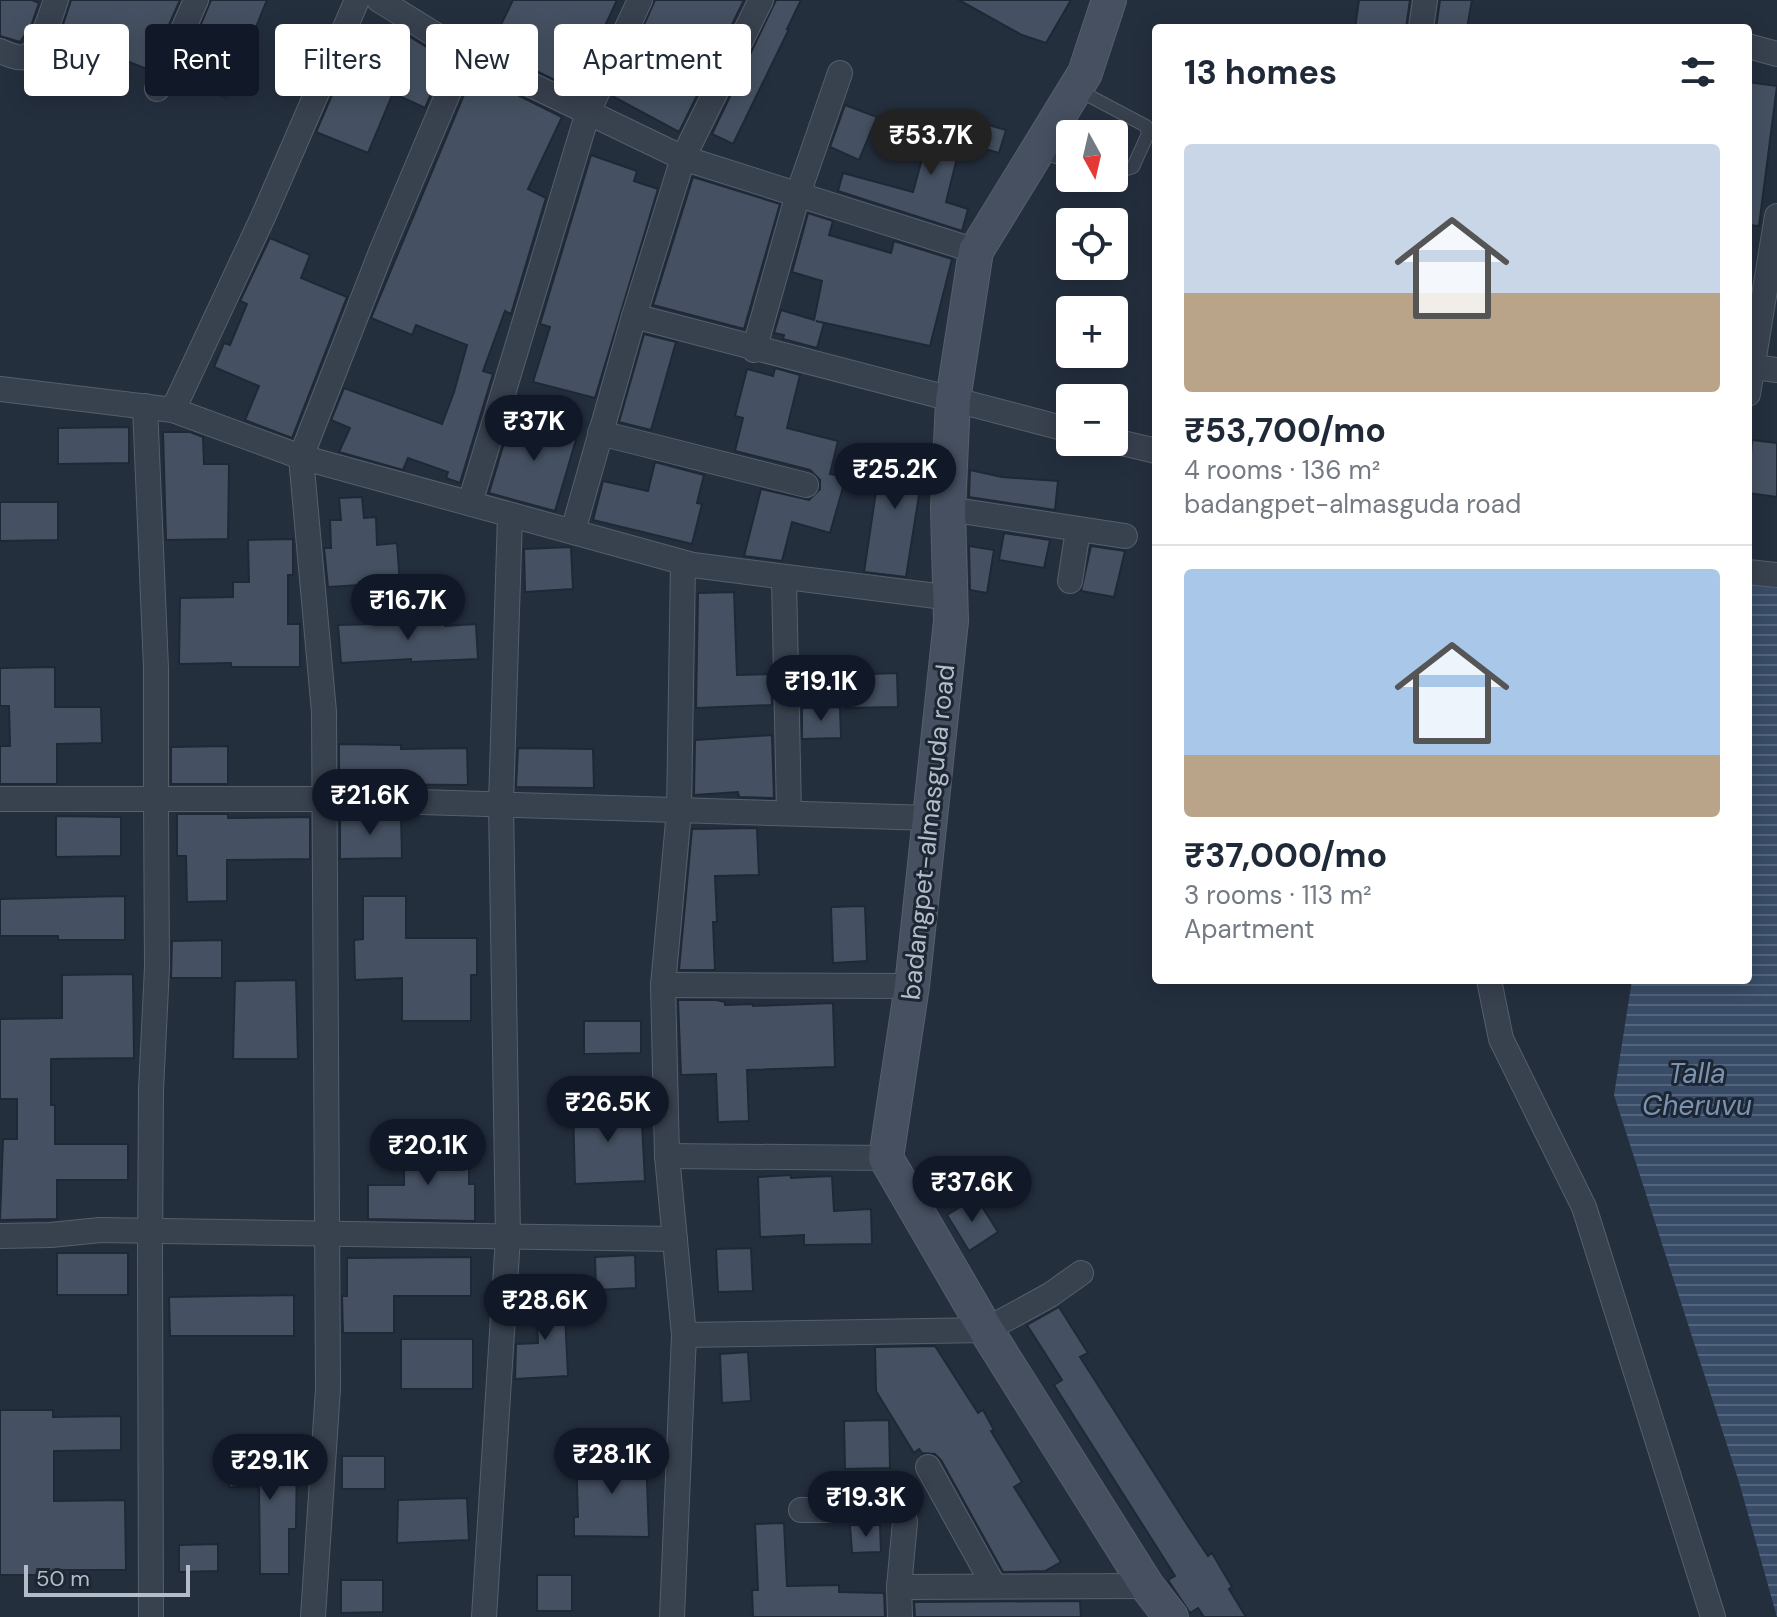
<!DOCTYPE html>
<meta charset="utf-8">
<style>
body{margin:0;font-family:"DM Sans",sans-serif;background:#f6f6f7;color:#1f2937;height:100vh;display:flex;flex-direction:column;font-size:30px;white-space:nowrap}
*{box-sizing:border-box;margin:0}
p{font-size:26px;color:#747a83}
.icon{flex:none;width:44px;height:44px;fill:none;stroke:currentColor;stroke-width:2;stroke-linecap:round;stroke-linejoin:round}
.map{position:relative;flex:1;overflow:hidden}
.panel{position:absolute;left:1152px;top:24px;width:600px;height:960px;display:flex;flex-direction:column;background:#fff;border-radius:8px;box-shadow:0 4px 20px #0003}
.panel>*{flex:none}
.top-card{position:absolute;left:24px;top:24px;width:760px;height:72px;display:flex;gap:16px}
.needle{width:52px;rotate:172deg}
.controls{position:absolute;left:1056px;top:120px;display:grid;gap:16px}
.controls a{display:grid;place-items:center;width:72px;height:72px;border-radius:8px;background:#fff;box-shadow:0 4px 20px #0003;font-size:40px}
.scale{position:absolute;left:24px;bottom:20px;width:166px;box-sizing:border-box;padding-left:8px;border:4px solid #b4bcc9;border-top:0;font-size:22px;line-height:28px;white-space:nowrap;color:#b4bcc9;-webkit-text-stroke:6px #1d2633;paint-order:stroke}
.price{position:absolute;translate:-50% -68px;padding:0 18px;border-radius:28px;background:#111827;color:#fff;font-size:26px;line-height:52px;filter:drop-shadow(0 2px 4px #0008)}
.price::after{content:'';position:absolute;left:50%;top:48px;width:24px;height:18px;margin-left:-12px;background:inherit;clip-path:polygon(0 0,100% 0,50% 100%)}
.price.selected{background:#222;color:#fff}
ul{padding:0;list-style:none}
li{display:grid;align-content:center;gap:16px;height:424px;padding:0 32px}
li+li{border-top:2px solid #e0e1e3}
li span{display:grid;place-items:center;height:248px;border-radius:8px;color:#555}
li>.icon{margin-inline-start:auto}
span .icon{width:144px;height:144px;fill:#fffc;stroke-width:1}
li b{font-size:34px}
h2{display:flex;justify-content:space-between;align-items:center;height:96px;padding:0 32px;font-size:34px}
.tag{padding:0 28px;border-radius:8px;background:#fff;box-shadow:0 4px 20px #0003;font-size:28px;line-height:72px}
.tag.selected{background:#111827;color:#fff}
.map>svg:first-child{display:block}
.water{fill:url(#water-rules)}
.building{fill:#455162;stroke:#1f2835;stroke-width:2}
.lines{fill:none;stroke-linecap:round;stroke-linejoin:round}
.lane-casing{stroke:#565f6c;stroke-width:14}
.street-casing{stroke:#565f6c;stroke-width:26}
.secondary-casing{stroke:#565f6c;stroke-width:36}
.lane{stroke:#38414e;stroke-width:12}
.street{stroke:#38414e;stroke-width:24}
.secondary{stroke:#465061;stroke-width:34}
.labels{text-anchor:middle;stroke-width:6;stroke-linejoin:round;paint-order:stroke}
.street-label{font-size:26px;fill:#b4bcc9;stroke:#1d2633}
.water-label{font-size:28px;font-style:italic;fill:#7c92b1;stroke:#1d2633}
</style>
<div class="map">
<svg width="1777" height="1617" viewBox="0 0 1777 1617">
<defs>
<pattern id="water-rules" width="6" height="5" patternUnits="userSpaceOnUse" patternTransform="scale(2)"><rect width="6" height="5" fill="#394c67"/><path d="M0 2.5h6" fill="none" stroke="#53647b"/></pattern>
</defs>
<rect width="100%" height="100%" fill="#242f3e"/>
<!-- water -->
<path class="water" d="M1777,572V1617L1739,1482L1614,1095L1632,980H1748V578Z"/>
<!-- building -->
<g class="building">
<path d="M0,0H32L39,3L31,26L20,42L0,36Z"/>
<path d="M71,0H180L149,70L60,34Z"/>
<path d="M211,0H267L227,98L178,79Z"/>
<path d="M513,0H617L575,90L477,42L481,33L494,39Z"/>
<path d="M655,0H744L679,132L612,96Z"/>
<path d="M776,0H801L787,29H789L733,144L712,134Z"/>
<path d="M959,0H1071L1046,43L1022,35Z"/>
<path d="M1359,0H1410L1406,28H1355Z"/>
<path d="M1440,0H1472L1467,28H1436Z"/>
<path d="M397,29L446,59L425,108L393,93L368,153L316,132L338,81L366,92Z"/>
<path d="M473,73L562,117L528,189L546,198L511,314L505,311L483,371L493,374L460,483L446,478L448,472L408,458L403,470L339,452L350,428L331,420L344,388L442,424L454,392L467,345L416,325L412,335L371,318Z"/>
<path d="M1748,82L1777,86L1759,226L1748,225Z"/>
<path d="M845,105L877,117L859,160L830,147Z"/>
<path d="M950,114L1006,130L999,153L961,142L946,202L968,209L962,231L838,191L843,173L913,192L922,159L935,162Z"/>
<path d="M591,155L637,171L634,181L658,189L595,398L533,382L550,327L540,324Z"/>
<path d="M693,177L780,204L744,329L653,305Z"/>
<path d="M808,213L833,221L829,235L891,253L894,241L952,259L930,346L816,321L824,323L817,348L783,339L784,335L774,333L781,310L814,320L822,281L792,272Z"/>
<path d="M270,238L310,255L301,278L347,297L292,438L245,420L259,386L214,367L224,343L230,345L247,304L240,301Z"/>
<path d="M644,334L676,342L651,430L619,422Z"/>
<path d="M775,368L800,375L787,428L838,441L830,474L846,477L830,533L792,522L782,561L744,556L761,489L809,500L820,489V480L810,470L735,451L743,418L735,416L747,369L773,376Z"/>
<path d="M512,416L578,433L555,511L489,493Z"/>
<path d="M129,427V463L58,464V428Z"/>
<path d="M163,432H190L203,437L204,464H229L228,539L166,540Z"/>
<path d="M1752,440L1777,443V497L1748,493Z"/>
<path d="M887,443L926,451L906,577L864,572L878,478Z"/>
<path d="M655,462L704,475L697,503L702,504L692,544L593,520L603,481L648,491Z"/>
<path d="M970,470L1002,477L1058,481L1055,510L969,497Z"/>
<path d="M362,497L364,518L376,517L377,545L397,543L400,585L376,587L375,584L328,587L324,548H331L330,520H341L339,498Z"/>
<path d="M0,502H58V540L0,541Z"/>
<path d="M1004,533L1050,540L1044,568L999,560Z"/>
<path d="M293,539V575H288V624H300V667H231V663L179,664L180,598L233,597V582H249L248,540Z"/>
<path d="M969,546L994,550L987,593L970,590Z"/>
<path d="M1091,546L1125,551L1114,597L1081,591Z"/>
<path d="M571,547L573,589L525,592L524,549Z"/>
<path d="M734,592L737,675L771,674L772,705L696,708L698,593Z"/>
<path d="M445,622V626L476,624L478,659L411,662V659L341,663L338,625Z"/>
<path d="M55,667V707H101L102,743L57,744V784H0V746H10L9,706H0V668Z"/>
<path d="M897,673L898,707L846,708L845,675Z"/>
<path d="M840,707L841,738L802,739V708Z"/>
<path d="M772,735L774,798L739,797L738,792L694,795L695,740Z"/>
<path d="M339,744L401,745V749L467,748L468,785L339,784Z"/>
<path d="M228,746V784H171V747Z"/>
<path d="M518,748L593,749L594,788L516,787Z"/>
<path d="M177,814H228V818L310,817V859L227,860V901L187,902L186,856H177Z"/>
<path d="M340,814L401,816L402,858L340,859Z"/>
<path d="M56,816L121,817V856L56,857Z"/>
<path d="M757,828L759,875L715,876L717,922H713L715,970H679L692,829Z"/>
<path d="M125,896V940H58V936H0V899Z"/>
<path d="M363,896H406V938H477V975H471V1021H402V978L355,980L354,940L363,939Z"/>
<path d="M865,906L867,961L833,963L831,907Z"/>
<path d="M222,940V978H171L172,941Z"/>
<path d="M133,974L134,1058L51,1059V1105H55V1144H128V1180H57V1219L0,1220L3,1139H17V1099H0V1019L62,1018V975Z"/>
<path d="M296,980L298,1059H233L235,981Z"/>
<path d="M678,1000H716L725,1002V1005L753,1004V1006L833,1003L835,1067L747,1070L749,1121L718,1122L716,1074L681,1075Z"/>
<path d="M584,1021H641V1053L584,1054Z"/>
<path d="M573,1105H641L645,1181L575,1184Z"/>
<path d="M404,1144H469V1184H475V1221L368,1219V1185H404Z"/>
<path d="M791,1175V1178L832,1176L834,1211L871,1209L872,1244L804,1245V1235L760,1237L758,1177Z"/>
<path d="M976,1197L998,1232L969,1251L947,1215Z"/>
<path d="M751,1248L753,1291L718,1292L716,1249Z"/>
<rect x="57" y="1253" width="71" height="42"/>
<path d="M635,1255L636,1288L596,1290L595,1257Z"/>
<path d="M471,1257V1296H394V1333H343L342,1296H347V1258Z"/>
<path d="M564,1294L568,1376L515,1379L516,1344L538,1343L536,1295Z"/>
<path d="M294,1295V1336H170L169,1297Z"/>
<path d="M1059,1307L1088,1353L1080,1357L1186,1523L1208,1556L1212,1553L1232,1587L1229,1589L1246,1617H1204L1198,1608L1190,1613L1168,1580L1175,1576L1054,1385L1062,1380L1027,1325Z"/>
<rect x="401" y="1339" width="72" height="50"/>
<path d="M935,1346L978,1413L983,1410L994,1430L991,1431L1022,1482L1014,1487L1061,1562L1045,1571L1003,1572L941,1460L935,1454L922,1453L919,1449L914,1453L876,1391L875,1347Z"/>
<path d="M748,1352L751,1401L722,1403L720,1354Z"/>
<path d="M0,1410H53V1417L121,1416V1450L54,1451V1501L125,1500L126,1570H55V1575H0Z"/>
<path d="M889,1420L890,1468L845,1469L844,1421Z"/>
<path d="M229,1453H297L296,1529H289V1574H260L259,1487H229Z"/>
<path d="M646,1454L649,1537L574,1536V1517H578L576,1456Z"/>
<rect x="342" y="1456" width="43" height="33"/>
<path d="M467,1498L469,1540L397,1543L398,1500Z"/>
<path d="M784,1523L787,1586L839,1585V1592L884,1593L885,1617H753L752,1590H758L755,1524Z"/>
<path d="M850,1525H880L881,1552L852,1553Z"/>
<path d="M218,1544V1571L179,1572V1545Z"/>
<rect x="537" y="1575" width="35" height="36"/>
<path d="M341,1580H383V1612L341,1613Z"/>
<path d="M1080,1601L1081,1617H915L914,1602Z"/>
</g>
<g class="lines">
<!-- lane casing -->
<g class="lane-casing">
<g id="lane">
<path d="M1078,90L1146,126L1148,134L1133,167L1114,173"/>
<path d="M1039,152L1070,161"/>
</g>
</g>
<!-- street casing -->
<g class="street-casing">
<g id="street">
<path d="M379,0L465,53L683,158L976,251"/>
<path d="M1421,28L1425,0"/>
<path d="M1748,46L1777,54"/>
<path d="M0,51C7,54 18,59 25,57C40,53 51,14 56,0"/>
<path d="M157,89L196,0"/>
<path d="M634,316L1070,430"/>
<path d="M754,350L798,194L840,73"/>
<path d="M1748,366L1777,370"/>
<path d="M0,389L173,410L301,457L693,565L952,598"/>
<path d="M1748,394L1777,216"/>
<path d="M145,406L156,668V800L157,967L151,1090L150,1258L151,1617"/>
<path d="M173,410L263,217L357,0"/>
<path d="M600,433L806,485"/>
<path d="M1114,441L1156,451"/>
<path d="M470,503L588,112L640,0"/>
<path d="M948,509L1125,536"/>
<path d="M573,531L634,316L683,158L761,0"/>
<path d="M1748,572L1777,575"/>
<path d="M784,579L789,812"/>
<path d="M1070,581L1078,530"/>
<path d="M0,799H324L931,818"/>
<path d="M1489,980L1501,1039L1584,1207L1713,1617"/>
<path d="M663,985L912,986"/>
<path d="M667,1156L886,1158"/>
<path d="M0,1236L51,1235L100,1230L675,1239"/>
<path d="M684,1335L986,1330L1050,1295L1081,1273"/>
<path d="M928,1467L994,1586"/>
<path d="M801,1510H894L903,1513L905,1522L899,1587"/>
<path d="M313,1617L328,1388L324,712L301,457L381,252L465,53"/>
<path d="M484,1617L508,1237L501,803L510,515"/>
<path d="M672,1617L684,1335L667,1156L663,985L679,811L683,563"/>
<path d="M900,1617L899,1587L1147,1586"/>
</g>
</g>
<!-- secondary casing -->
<g class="secondary-casing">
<path id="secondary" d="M1109,0L1085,73L976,251L953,400L948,509L951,621L912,986L886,1158L986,1330L1147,1586L1171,1617"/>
</g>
<!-- lane -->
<use href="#lane" class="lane"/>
<!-- street -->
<use href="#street" class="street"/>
<!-- secondary -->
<use href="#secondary" class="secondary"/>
</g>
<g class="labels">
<!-- street labels -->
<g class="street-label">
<text transform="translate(928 832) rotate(-84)" y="9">badangpet-almasguda road</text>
</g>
<!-- water labels -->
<g class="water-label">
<text x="1697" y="1083">Talla<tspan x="1697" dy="32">Cheruvu</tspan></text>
</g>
</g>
</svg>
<div class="controls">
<a><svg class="needle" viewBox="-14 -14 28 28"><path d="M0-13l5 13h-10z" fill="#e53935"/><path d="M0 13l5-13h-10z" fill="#747a83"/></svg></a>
<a><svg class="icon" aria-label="locate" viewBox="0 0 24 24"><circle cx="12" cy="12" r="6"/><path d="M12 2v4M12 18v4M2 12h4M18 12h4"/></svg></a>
<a>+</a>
<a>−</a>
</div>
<div class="scale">50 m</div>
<b class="price selected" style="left:931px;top:177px">₹53.7K</b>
<b class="price" style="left:534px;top:463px">₹37K</b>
<b class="price" style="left:895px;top:511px">₹25.2K</b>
<b class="price" style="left:408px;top:642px">₹16.7K</b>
<b class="price" style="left:821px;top:723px">₹19.1K</b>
<b class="price" style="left:370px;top:837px">₹21.6K</b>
<b class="price" style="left:608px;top:1144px">₹26.5K</b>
<b class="price" style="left:428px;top:1187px">₹20.1K</b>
<b class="price" style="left:972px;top:1224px">₹37.6K</b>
<b class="price" style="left:545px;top:1342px">₹28.6K</b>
<b class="price" style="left:612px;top:1496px">₹28.1K</b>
<b class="price" style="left:270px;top:1502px">₹29.1K</b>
<b class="price" style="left:866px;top:1539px">₹19.3K</b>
<div class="top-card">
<a class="tag">Buy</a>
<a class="tag selected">Rent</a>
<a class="tag">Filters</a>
<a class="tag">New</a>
<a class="tag">Apartment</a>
</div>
<section class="panel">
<h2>13 homes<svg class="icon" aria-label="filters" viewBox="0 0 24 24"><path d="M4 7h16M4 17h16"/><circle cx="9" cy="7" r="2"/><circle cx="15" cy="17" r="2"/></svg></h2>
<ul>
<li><span style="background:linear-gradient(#c9d6e8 60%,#b9a48a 0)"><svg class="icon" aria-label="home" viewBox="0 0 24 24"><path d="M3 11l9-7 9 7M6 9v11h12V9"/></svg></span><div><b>₹53,700/mo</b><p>4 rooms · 136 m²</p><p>badangpet-almasguda road</p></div></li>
<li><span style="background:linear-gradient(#a9c7e8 75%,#b9a48a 0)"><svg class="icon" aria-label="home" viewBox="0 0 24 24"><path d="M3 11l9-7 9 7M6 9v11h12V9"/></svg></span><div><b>₹37,000/mo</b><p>3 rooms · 113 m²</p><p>Apartment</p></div></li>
</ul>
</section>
</div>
